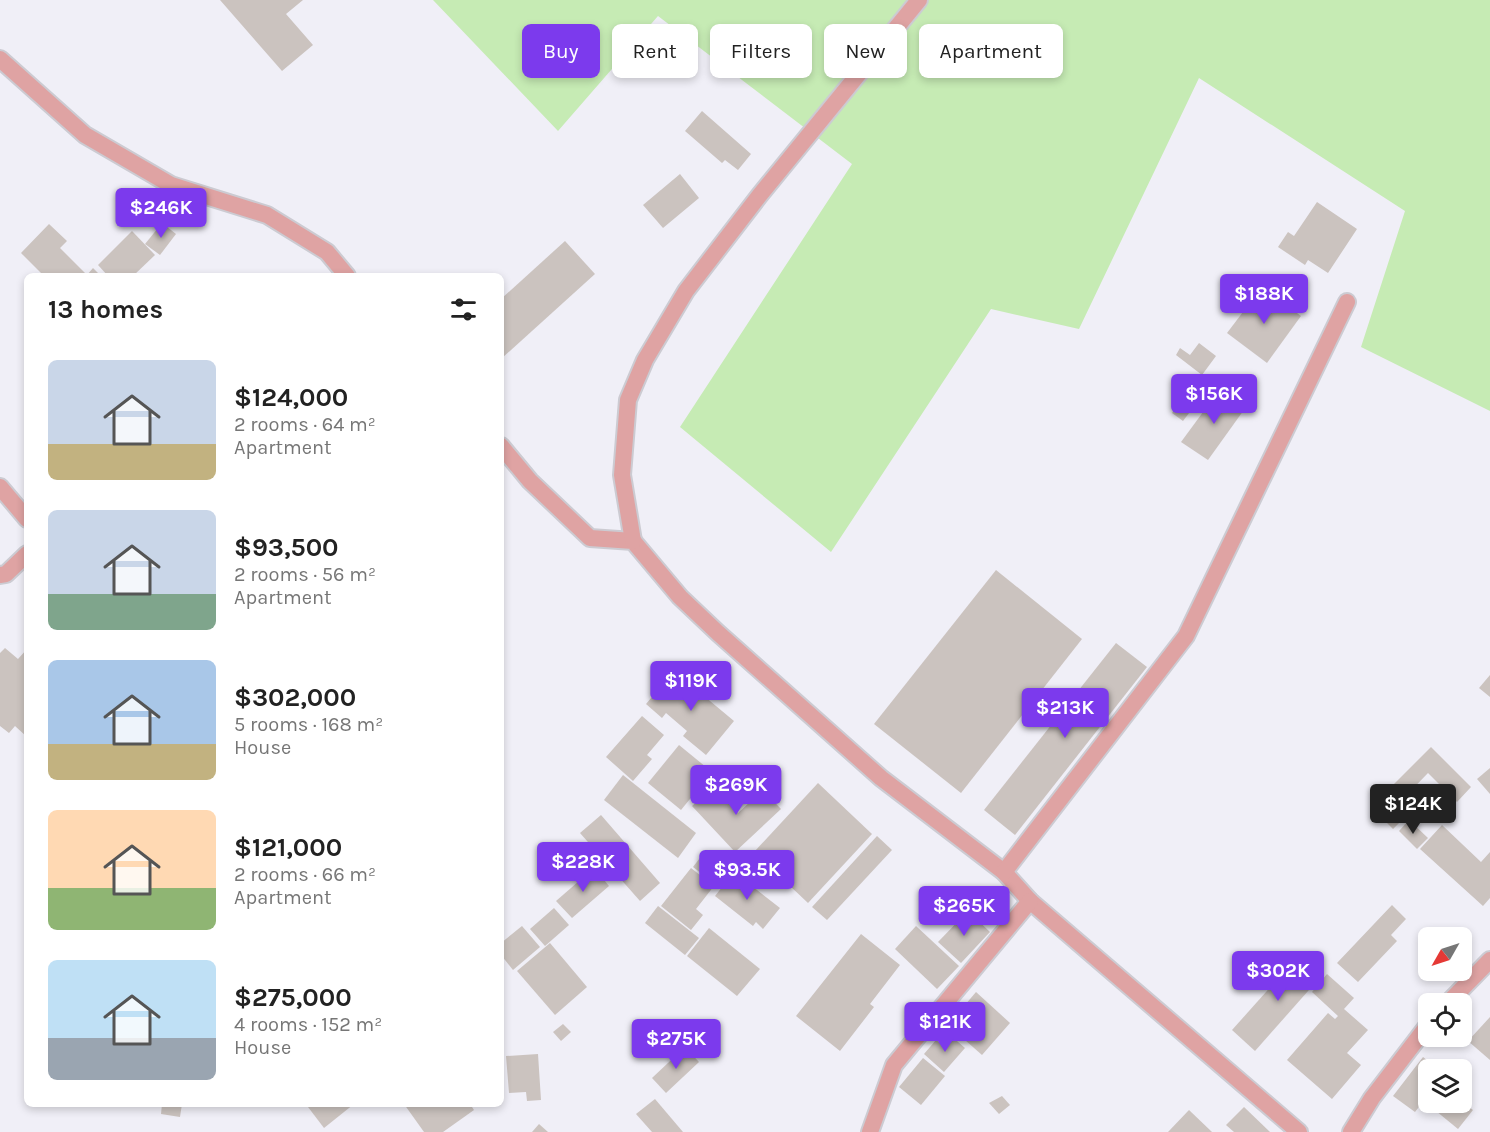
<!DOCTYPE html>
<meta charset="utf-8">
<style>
body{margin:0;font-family:Karla,sans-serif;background:#f6f6f6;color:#222;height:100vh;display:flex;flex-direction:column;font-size:22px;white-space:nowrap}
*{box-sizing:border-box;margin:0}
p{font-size:20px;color:#767676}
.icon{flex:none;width:33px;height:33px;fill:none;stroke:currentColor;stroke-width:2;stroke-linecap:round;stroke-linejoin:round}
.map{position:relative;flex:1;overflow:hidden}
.drawer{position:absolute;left:24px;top:273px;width:480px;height:834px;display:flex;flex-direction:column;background:#fff;border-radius:9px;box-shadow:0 3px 9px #0003}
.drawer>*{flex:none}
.guide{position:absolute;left:522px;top:24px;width:570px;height:54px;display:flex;gap:12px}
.needle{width:39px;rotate:231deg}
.controls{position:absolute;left:1418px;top:927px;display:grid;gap:12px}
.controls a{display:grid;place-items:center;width:54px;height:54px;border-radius:9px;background:#fff;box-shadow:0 3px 9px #0003;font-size:30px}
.price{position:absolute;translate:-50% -51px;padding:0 14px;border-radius:6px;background:#7c3aed;color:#fff;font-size:20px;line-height:39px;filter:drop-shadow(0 2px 3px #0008)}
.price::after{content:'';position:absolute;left:50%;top:36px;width:18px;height:14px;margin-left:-9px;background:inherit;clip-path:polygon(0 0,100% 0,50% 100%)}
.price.on{background:#222;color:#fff}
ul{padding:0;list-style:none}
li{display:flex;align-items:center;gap:18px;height:150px;padding:0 24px}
li span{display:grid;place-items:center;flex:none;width:168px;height:120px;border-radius:9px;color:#555}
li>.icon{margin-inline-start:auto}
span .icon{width:72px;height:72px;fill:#fffc;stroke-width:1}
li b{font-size:26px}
h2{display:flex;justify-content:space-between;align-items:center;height:72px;padding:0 24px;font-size:26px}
.pill{padding:0 21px;border-radius:9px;background:#fff;box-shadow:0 3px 9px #0003;font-size:21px;line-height:54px}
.pill.on{background:#7c3aed;color:#fff}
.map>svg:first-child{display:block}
.green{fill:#c6ebb4}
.building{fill:#cbc3bf}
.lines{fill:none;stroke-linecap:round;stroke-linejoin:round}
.minor-casing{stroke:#cccbd2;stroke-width:20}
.minor{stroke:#dfa3a3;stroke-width:16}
</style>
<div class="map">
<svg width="1490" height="1132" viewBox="0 0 1490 1132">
<rect width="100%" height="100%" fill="#f0eff7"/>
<!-- green -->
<path class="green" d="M433,0H1490V411L1361,347L1405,211L1199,78L1079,329L991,309L831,552L680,427L852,164L658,16L558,131Z"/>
<!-- building -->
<g class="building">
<path d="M220,0H303L286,14L313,45L282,71Z"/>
<path d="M702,111L751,154L738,170L725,160L722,163L685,131Z"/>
<path d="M680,174L699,198L663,228L643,205Z"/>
<path d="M1317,202L1357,229L1328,273L1308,260L1305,265L1278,247L1288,232L1294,236Z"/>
<path d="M162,223L176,234L160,255L145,244Z"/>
<path d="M49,224L67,241L60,248L87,275L93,268L101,276H44L21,253Z"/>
<path d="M132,231L155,255L133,276H108L98,265Z"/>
<path d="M565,241L595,274L501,359V299Z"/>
<path d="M1262,287L1301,316L1267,363L1227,333Z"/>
<path d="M1199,343L1216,356L1202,375L1176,355L1180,348L1190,355Z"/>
<path d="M1194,384L1205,392L1183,421L1172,413Z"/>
<path d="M1220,389L1246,407L1208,460L1181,442Z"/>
<path d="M996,570L1082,639L961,793L874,724Z"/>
<path d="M1116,643L1147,667L1015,835L984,810Z"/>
<path d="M5,648L18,659L27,649V737L15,726L9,733L0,726V653Z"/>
<path d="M674,671L734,721L706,755L683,736L687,731L666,713L662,718L646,704Z"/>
<path d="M1490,675V697L1479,688Z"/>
<path d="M642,716L664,735L647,755L652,759L633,781L606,757Z"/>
<path d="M679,745L712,772L681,810L648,783Z"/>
<path d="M1431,747L1471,787L1457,802L1428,773L1397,805L1407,815L1393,829L1371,807Z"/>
<path d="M1490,768V794L1477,779Z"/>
<path d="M623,775L696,833L678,858L604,800Z"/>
<path d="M818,783L872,834L808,903L754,852Z"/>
<path d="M714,786L738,813L763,790L781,809L735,852L692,806Z"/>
<path d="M601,815L660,883L640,901L580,833Z"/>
<path d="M1409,820L1428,838L1417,849L1399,831Z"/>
<path d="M1442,825L1481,862L1490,852V898L1483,906L1420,849Z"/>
<path d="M877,836L892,850L827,920L812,907Z"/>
<path d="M706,850L728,867L715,884L693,867Z"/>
<path d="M594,868L609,886L572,918L556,901Z"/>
<path d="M691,868L714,886L696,909L703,915L691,930L661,906Z"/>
<path d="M734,872L780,908L763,929L756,922L753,926L715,896Z"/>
<path d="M1392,905L1406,919L1391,935L1397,941L1358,982L1337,963Z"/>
<path d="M658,906L699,938L685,955L645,923Z"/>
<path d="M554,908L569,925L545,946L530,929Z"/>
<path d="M968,911L990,932L961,963L938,942Z"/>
<path d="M522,926L540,947L513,970L501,955V943Z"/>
<path d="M916,926L959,966L937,989L895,949Z"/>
<path d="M709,928L760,969L737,996L687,956Z"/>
<path d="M861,934L900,965L870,1004L874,1007L840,1051L796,1016Z"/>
<path d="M550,943L587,987L555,1015L517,971Z"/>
<path d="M1301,953L1324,973L1255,1051L1232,1030Z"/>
<path d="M1327,974L1354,998L1344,1009L1368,1030L1347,1053L1361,1065L1332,1099L1287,1060L1328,1013L1335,1019L1338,1016L1312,992Z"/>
<path d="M976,992L1010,1023L982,1055L948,1025Z"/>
<path d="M1490,1017V1060L1468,1041Z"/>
<path d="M563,1024L571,1032L561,1041L553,1032Z"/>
<path d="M950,1035L965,1048L944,1072L924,1054L936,1040L942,1045Z"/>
<path d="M685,1047L699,1062L666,1093L652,1078Z"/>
<path d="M538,1054L541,1100L527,1101L526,1092L509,1093L506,1056Z"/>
<path d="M1423,1057L1439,1070H1428V1095L1415,1112L1393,1096Z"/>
<path d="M923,1058L945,1076L921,1105L899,1087Z"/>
<path d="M1002,1096L1010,1105L999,1114L989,1103Z"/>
<path d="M655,1099L683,1132H652L636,1114Z"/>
<path d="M1461,1101L1473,1110L1458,1129L1425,1102Z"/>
<path d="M162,1104H182L180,1117L161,1114Z"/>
<path d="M312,1104H354L324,1128L308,1107Z"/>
<path d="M404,1104H470L474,1110L443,1132H424Z"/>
<path d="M1244,1107L1270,1132H1234L1226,1125Z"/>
<path d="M1189,1110L1212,1132H1168Z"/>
<path d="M539,1124L548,1132H532Z"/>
</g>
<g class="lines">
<!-- minor casing -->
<g class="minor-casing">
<g id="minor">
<path d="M0,59L85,135L171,185L267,215L327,252L347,276"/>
<path d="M501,446L530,481L590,538L633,541L680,597L718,633L881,778L1004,872L1030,901L1299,1132"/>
<path d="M0,487L27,519"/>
<path d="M633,541L622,475L628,400L645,360L686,291L759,196L919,0"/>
<path d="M0,575L6,574L27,554"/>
<path d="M1004,872L1186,636L1347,302"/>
<path d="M1447,1004L1490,960"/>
<path d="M870,1132L894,1065L1030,901"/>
<path d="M1351,1132L1372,1098L1428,1025"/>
</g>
</g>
<!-- minor -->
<use href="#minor" class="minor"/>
</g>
</svg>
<div class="controls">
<a><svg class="needle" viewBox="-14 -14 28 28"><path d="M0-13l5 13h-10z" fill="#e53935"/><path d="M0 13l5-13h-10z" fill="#767676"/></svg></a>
<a><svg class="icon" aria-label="locate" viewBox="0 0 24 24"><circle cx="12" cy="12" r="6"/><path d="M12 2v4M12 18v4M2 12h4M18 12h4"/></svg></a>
<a><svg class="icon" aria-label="layers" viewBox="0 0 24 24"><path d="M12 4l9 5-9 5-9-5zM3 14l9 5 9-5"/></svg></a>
</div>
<b class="price" style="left:161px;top:239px">$246K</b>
<b class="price" style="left:1264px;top:325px">$188K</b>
<b class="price" style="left:1214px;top:425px">$156K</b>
<b class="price" style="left:691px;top:712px">$119K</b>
<b class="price" style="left:1065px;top:739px">$213K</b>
<b class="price" style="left:736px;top:816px">$269K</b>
<b class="price on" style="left:1413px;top:835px">$124K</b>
<b class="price" style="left:583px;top:893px">$228K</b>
<b class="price" style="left:747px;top:901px">$93.5K</b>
<b class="price" style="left:964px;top:937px">$265K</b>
<b class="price" style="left:1278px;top:1002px">$302K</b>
<b class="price" style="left:945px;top:1053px">$121K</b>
<b class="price" style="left:676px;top:1070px">$275K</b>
<div class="guide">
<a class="pill on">Buy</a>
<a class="pill">Rent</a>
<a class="pill">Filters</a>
<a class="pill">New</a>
<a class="pill">Apartment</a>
</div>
<section class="drawer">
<h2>13 homes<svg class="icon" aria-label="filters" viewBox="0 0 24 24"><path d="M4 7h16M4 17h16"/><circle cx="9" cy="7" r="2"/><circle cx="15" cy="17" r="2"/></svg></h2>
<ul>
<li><span style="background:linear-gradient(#c9d6e8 70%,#c2b280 0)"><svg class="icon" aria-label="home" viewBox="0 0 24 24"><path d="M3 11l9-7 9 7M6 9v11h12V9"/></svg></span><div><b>$124,000</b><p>2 rooms · 64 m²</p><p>Apartment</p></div></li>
<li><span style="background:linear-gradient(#c9d6e8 70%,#7fa58c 0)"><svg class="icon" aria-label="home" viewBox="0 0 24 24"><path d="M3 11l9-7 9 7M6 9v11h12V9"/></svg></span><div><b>$93,500</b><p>2 rooms · 56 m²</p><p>Apartment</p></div></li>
<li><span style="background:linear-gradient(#a9c7e8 70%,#c2b280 0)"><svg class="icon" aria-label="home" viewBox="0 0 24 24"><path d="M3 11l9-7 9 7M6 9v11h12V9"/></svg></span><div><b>$302,000</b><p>5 rooms · 168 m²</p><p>House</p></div></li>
<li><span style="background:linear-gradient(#ffd9b3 65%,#8fb573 0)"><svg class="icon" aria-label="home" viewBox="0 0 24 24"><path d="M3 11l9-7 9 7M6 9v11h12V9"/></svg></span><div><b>$121,000</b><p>2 rooms · 66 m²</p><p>Apartment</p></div></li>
<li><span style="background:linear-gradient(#bfe0f5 65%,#9aa5b1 0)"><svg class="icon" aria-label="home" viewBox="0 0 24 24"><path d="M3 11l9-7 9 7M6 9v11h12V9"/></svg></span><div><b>$275,000</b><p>4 rooms · 152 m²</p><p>House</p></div></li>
</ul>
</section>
</div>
